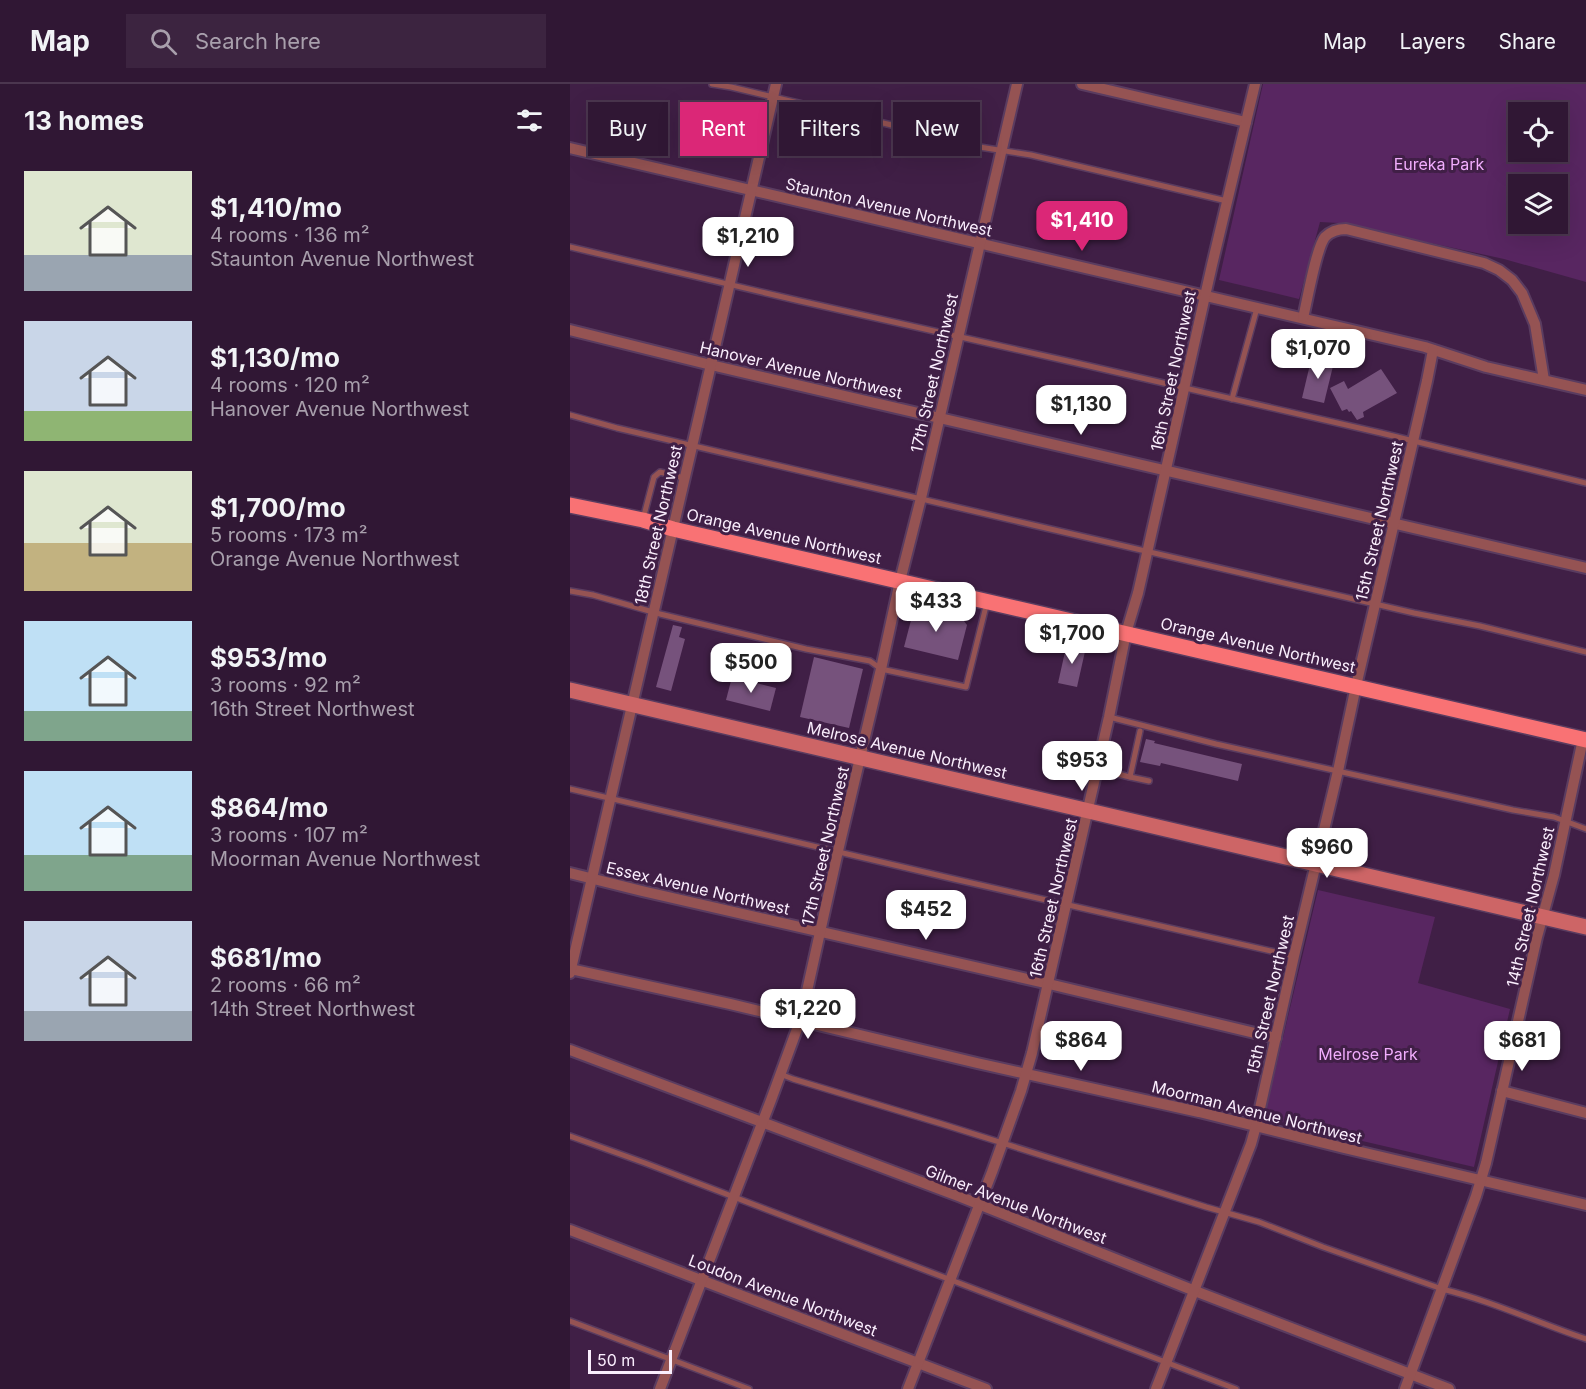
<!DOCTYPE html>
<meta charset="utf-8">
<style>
body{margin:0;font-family:Inter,sans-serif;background:#3c2440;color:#f1f3f6;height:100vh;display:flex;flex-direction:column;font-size:22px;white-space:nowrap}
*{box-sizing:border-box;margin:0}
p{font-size:20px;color:#a89fac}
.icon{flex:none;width:33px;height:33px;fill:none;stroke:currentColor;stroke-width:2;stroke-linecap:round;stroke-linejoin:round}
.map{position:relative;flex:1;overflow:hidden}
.sheet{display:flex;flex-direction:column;background:#301734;width:570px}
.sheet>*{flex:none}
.top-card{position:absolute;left:18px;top:18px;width:570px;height:54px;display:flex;gap:12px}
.fabs{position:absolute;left:938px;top:18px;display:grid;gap:12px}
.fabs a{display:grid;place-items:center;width:60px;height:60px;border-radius:0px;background:#301734;box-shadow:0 6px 24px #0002,0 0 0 2px #4b364f;font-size:30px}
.scale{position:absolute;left:18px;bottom:15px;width:84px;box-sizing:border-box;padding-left:6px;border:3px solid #faeefd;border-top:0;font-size:16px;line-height:21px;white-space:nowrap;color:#faeefd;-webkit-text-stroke:4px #401f46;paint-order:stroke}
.price{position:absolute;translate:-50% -51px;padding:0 14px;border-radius:12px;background:#fff;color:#222;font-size:20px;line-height:39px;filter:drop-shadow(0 2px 3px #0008)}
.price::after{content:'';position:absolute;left:50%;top:36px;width:18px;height:14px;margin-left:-9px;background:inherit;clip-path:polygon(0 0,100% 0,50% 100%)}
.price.on{background:#db2777;color:#fff}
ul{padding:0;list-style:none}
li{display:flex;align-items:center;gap:18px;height:150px;padding:0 24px}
li span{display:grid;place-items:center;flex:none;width:168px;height:120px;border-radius:0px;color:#555}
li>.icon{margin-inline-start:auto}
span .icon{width:72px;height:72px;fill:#fffc;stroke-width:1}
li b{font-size:26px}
h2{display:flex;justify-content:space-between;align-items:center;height:72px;padding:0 24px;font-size:26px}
.chip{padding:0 21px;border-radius:0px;background:#301734;box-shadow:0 6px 24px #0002,0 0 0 2px #4b364f;font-size:21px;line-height:54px}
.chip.on{background:#db2777;color:#fff}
header{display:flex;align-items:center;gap:36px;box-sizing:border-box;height:84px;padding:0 30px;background:#301734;border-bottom:2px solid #4b364f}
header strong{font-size:28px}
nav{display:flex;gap:33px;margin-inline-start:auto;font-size:21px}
.search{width:420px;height:54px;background:#3c2440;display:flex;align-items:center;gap:15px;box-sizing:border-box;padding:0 21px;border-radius:0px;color:#a89fac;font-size:22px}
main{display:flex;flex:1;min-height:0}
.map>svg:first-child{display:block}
.green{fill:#582661;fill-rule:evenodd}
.building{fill:#76527c}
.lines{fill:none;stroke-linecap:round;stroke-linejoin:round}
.lane-casing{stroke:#5a3c60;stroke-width:8}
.street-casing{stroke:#5a3c60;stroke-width:14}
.secondary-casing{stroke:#5a3c60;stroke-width:18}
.primary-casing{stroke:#5a3c60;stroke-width:18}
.lane{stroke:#955353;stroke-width:5}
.street{stroke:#955353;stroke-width:10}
.secondary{stroke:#cd6566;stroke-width:15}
.primary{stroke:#f97274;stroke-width:15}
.labels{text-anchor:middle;stroke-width:6;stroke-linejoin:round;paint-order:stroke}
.park-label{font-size:16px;fill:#f1adfd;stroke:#401f46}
.street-label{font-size:16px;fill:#faeefd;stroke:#401f46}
</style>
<header>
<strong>Map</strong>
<div class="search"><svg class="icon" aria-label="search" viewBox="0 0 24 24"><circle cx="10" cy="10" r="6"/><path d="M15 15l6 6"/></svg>Search here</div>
<nav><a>Map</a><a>Layers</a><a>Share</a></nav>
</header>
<main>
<section class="sheet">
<h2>13 homes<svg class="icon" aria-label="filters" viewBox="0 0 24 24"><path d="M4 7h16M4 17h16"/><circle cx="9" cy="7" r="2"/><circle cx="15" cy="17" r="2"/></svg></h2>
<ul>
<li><span style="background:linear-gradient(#dfe7d0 70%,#9aa5b1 0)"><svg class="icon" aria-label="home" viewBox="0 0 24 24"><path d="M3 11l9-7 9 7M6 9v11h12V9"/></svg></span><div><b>$1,410/mo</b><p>4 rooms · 136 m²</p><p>Staunton Avenue Northwest</p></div></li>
<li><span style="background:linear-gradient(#c9d6e8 75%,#8fb573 0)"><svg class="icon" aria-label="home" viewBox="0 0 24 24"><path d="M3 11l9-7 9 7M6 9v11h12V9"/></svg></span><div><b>$1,130/mo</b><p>4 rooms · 120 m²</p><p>Hanover Avenue Northwest</p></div></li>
<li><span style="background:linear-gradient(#dfe7d0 60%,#c2b280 0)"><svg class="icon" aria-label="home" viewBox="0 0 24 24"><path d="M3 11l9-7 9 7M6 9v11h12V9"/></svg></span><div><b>$1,700/mo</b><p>5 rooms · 173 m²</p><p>Orange Avenue Northwest</p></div></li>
<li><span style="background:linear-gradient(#bfe0f5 75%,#7fa58c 0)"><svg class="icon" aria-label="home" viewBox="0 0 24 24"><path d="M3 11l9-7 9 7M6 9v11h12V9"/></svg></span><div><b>$953/mo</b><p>3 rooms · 92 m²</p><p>16th Street Northwest</p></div></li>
<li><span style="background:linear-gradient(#bfe0f5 70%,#7fa58c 0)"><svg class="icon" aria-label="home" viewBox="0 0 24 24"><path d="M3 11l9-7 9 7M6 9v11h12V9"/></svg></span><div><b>$864/mo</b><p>3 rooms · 107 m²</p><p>Moorman Avenue Northwest</p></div></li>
<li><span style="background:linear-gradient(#c9d6e8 75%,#9aa5b1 0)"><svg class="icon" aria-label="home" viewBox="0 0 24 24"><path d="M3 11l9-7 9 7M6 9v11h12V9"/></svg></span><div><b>$681/mo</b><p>2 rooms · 66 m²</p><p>14th Street Northwest</p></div></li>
</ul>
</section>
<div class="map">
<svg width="1016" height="1305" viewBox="0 0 1016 1305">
<rect width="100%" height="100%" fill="#401f46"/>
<!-- green -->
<g class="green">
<path d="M693,0H1016V198L934,175L769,139L750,138L729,215L649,196ZM948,28H987V68H948ZM948,100H987V140H948Z"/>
<path d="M748,806L865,833L848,899L940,925L904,1083L694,1034Z"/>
</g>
<!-- building -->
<g class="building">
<path d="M742,272L764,278L754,319L732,314Z"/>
<path d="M811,285L827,309L793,328L794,333L787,336L781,327L779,328L777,325L772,327L760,304L774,297L778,305Z"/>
<path d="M345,521L390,532L397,541L388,576L334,563Z"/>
<path d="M103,541L112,543L109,553L115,555L101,607L86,603Z"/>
<path d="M497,559L516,563L507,603L488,599Z"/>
<path d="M244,573L293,585L279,644L230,633Z"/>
<path d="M162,593L206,604L200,627L156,616Z"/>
<path d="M576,655L585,657L584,659L672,680L668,697L591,679L590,682L570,678Z"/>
</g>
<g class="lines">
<!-- lane casing -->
<g class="lane-casing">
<g id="lane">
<path d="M142,0L161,3L347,47L403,62L461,71L657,117"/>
<path d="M0,163L230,217L502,278L811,349L1016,399"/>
<path d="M662,315L687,224"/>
<path d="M0,331L47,344L463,441L844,529L910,542L1016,568"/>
<path d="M73,435L84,393L90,388L114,394"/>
<path d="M0,507L23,511L90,530L236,565L300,577L311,585L396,603L417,518"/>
<path d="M539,633L646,660L943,726L984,733L1016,745"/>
<path d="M527,685L560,693L570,647"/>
<path d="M560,693L579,697"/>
<path d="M0,705L384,795L723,872"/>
<path d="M210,990L223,995L372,1040L636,1123L689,1138L753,1163L872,1205C922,1217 968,1239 1016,1255"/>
<path d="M0,1052L75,1079L666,1305"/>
<path d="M0,1237L179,1305"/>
</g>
</g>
<!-- street casing -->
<g class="street-casing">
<g id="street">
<path d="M512,0L676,38"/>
<path d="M0,64L855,263L916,283L1016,306"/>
<path d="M733,234C737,218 746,164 755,153C761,147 768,145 776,145L914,179L929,186L942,196L952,209L965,240L974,296"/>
<path d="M0,246L141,281L1016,484"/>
<path d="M0,789L72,807L479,900L706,954"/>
<path d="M0,885L160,920L407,979L629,1028L774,1064L1016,1121"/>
<path d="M0,889L206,0"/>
<path d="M0,966L391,1113L625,1207L879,1305"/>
<path d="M932,1007L1016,1029"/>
<path d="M0,1146L416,1305"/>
<path d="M90,1305L201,1016L227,945L235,916L268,767L311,585L330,497L351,414L447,0"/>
<path d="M338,1305L422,1088L451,1007L462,969L539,633L556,549L568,509L642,181L685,0"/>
<path d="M586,1305L681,1060L686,1042L724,872L768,687L786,602L857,297L863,266"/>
<path d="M835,1305L906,1112L916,1079L967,853L984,791L1013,655"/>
</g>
</g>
<!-- secondary casing -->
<g class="secondary-casing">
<path id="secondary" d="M0,606L1016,843"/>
</g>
<!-- primary casing -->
<g class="primary-casing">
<path id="primary" d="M0,421L73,436L103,445L1016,656"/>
</g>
<!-- lane -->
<use href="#lane" class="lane"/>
<!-- street -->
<use href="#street" class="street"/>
<!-- secondary -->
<use href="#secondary" class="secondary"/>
<!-- primary -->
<use href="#primary" class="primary"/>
</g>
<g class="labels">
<!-- park labels -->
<g class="park-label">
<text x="869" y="86">Eureka Park</text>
<text x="798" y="976">Melrose Park</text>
</g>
<!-- street labels -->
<g class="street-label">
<text transform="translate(319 123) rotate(13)" y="6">Staunton Avenue Northwest</text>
<text transform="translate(231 286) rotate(13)" y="6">Hanover Avenue Northwest</text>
<text transform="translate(603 287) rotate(-78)" y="6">16th Street Northwest</text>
<text transform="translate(364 289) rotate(-77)" y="6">17th Street Northwest</text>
<text transform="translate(809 437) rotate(-77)" y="6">15th Street Northwest</text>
<text transform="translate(88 441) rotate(-77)" y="6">18th Street Northwest</text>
<text transform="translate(214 452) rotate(13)" y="6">Orange Avenue Northwest</text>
<text transform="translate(688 561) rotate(13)" y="6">Orange Avenue Northwest</text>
<text transform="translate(337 666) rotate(13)" y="6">Melrose Avenue Northwest</text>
<text transform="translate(255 762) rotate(-77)" y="6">17th Street Northwest</text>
<text transform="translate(128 804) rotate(13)" y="6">Essex Avenue Northwest</text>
<text transform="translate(483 814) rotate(-77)" y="6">16th Street Northwest</text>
<text transform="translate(960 823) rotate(-77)" y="6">14th Street Northwest</text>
<text transform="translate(700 911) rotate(-77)" y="6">15th Street Northwest</text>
<text transform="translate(687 1028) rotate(14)" y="6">Moorman Avenue Northwest</text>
<text transform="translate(446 1120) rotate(21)" y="6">Gilmer Avenue Northwest</text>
<text transform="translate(213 1211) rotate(21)" y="6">Loudon Avenue Northwest</text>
</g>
</g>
</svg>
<div class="fabs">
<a><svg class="icon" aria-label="locate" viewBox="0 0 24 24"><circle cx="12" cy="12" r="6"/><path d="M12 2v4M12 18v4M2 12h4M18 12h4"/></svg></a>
<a><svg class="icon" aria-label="layers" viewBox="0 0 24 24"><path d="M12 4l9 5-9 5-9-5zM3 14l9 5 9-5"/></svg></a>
</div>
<div class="scale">50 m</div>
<b class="price on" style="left:512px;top:168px">$1,410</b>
<b class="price" style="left:178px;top:184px">$1,210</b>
<b class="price" style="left:748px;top:296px">$1,070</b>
<b class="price" style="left:511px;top:352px">$1,130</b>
<b class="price" style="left:366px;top:549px">$433</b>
<b class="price" style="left:502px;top:581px">$1,700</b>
<b class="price" style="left:181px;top:610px">$500</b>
<b class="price" style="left:512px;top:708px">$953</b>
<b class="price" style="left:757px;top:795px">$960</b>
<b class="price" style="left:356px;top:857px">$452</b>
<b class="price" style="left:238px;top:956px">$1,220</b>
<b class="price" style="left:511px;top:988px">$864</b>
<b class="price" style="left:952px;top:988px">$681</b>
<div class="top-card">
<a class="chip">Buy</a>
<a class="chip on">Rent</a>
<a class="chip">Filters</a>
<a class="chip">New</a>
</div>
</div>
</main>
